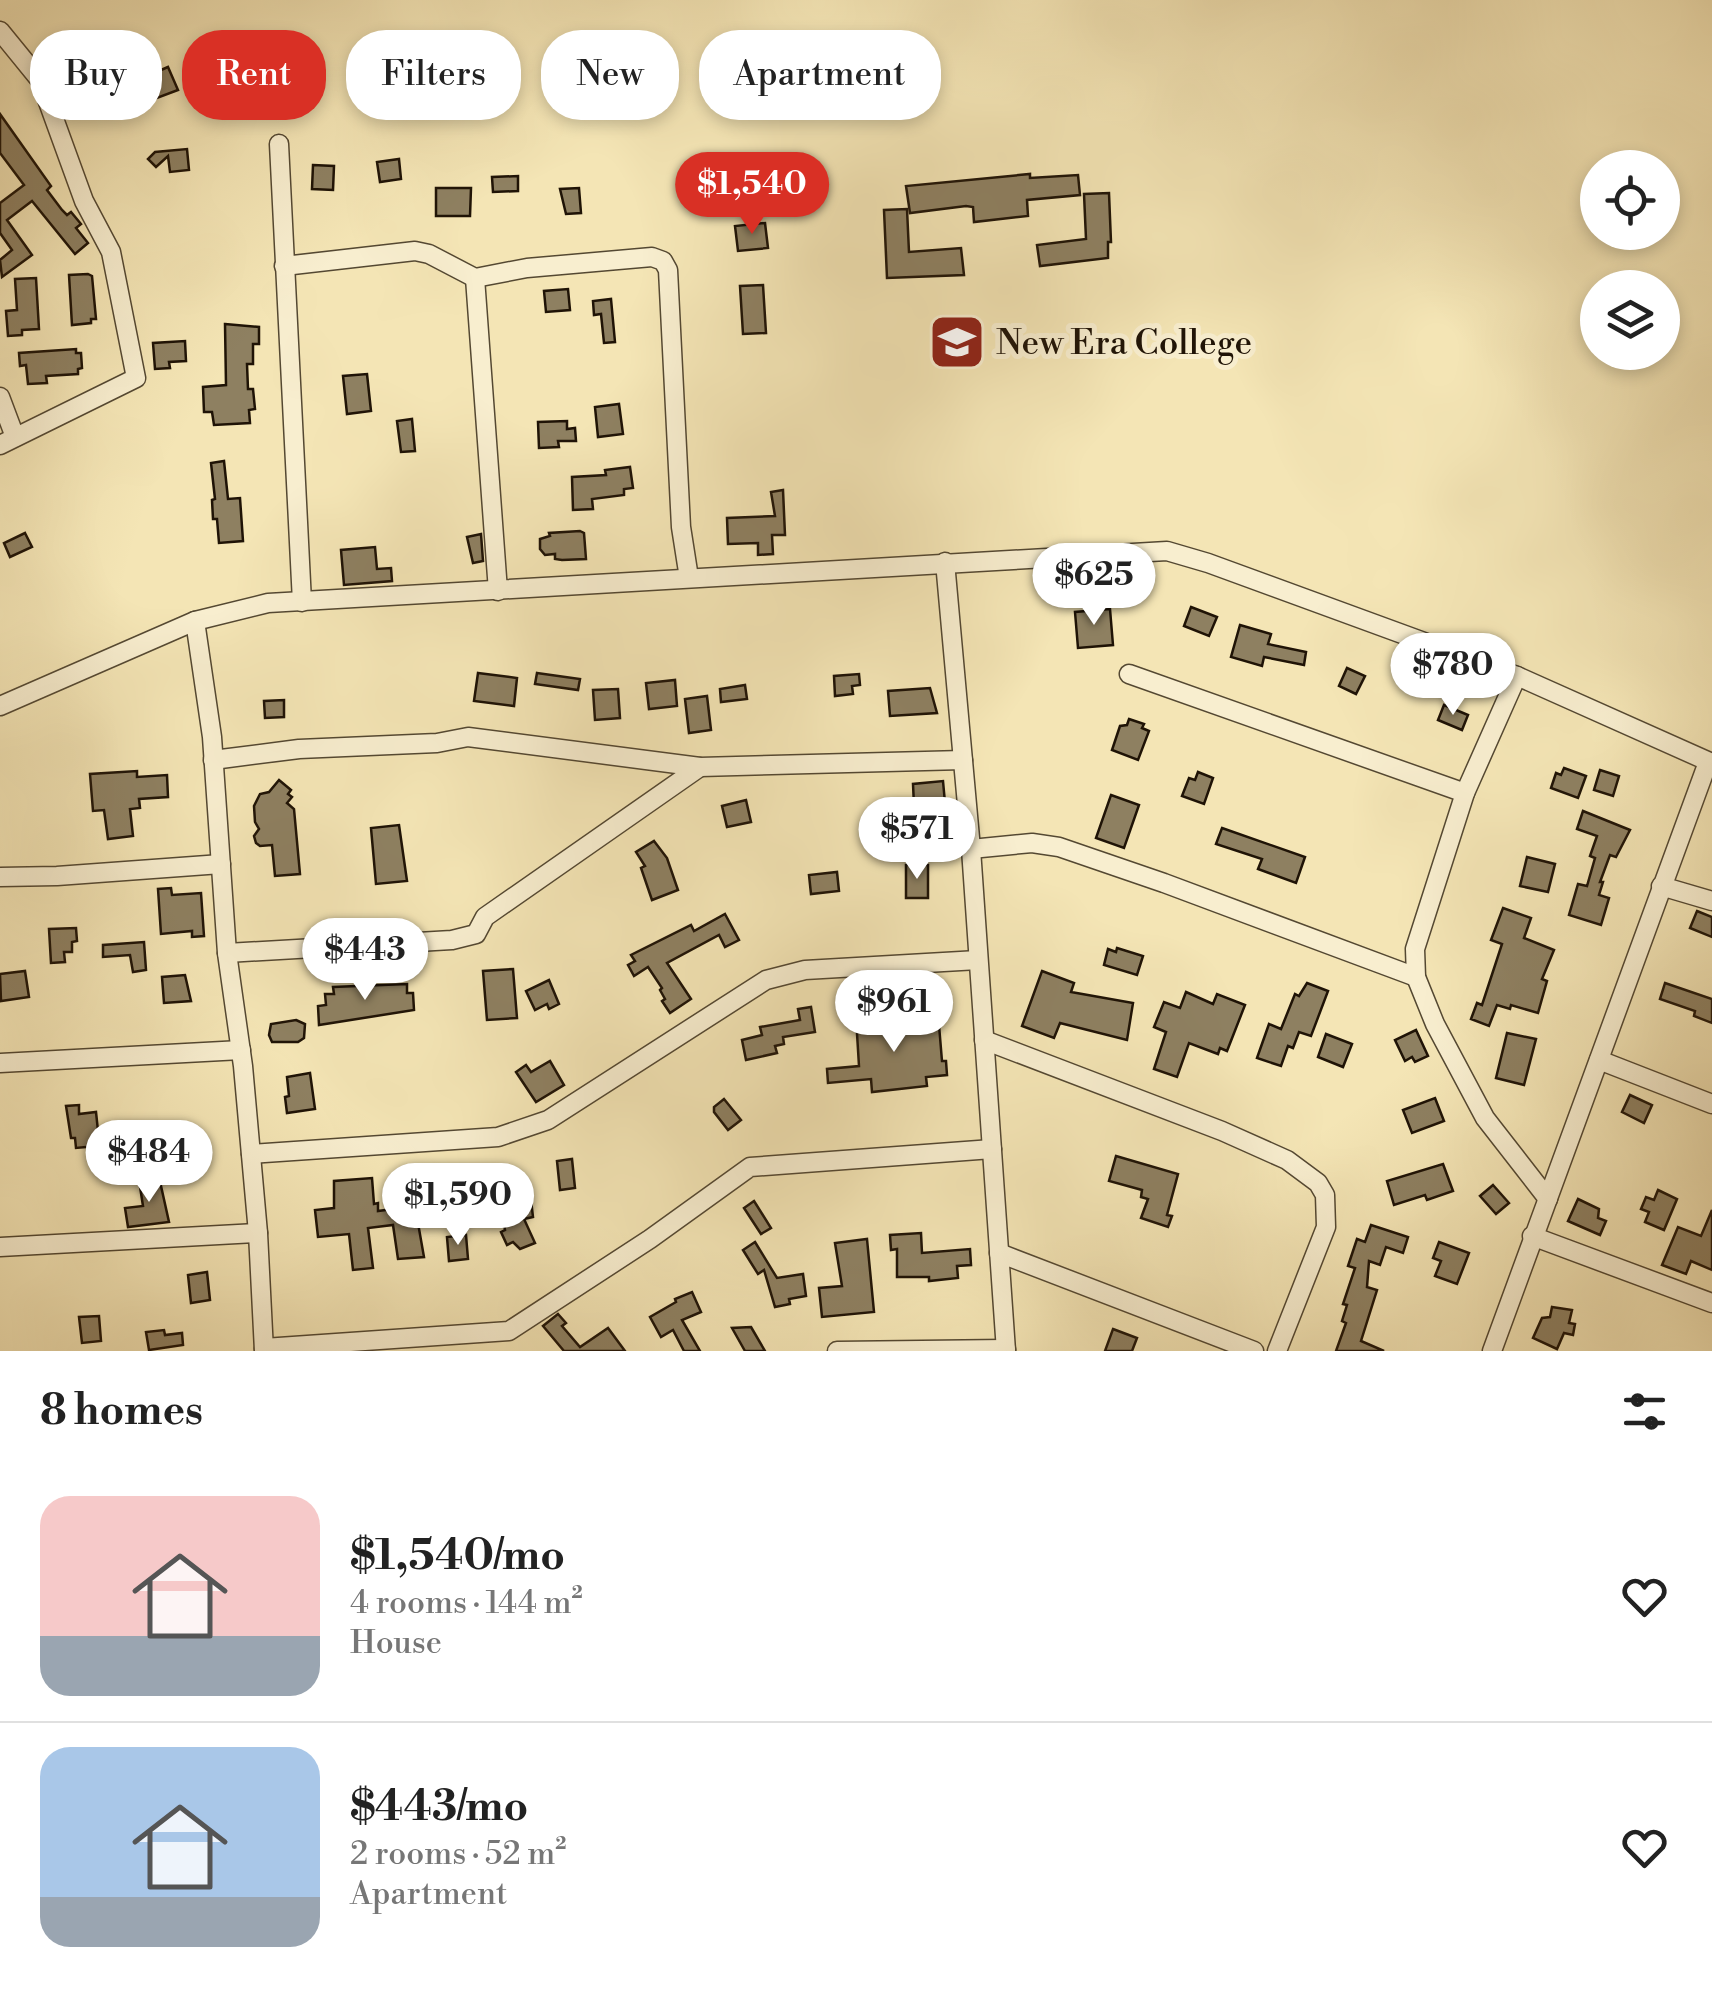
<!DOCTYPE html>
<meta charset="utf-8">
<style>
body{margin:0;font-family:"Libre Bodoni",serif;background:#f6f6f6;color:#222;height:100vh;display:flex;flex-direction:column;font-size:38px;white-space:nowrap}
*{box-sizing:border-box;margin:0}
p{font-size:32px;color:#767676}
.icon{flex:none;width:55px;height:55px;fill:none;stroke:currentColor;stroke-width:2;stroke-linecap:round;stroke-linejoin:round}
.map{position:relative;height:1351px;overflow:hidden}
.sheet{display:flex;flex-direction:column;background:#fff;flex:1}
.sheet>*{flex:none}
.top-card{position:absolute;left:30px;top:30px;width:1000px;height:90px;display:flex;gap:20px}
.buttons{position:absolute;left:1580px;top:150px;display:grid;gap:20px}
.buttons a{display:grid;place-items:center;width:100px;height:100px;border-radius:50%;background:#fff;box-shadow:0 5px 15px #0003;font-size:50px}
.price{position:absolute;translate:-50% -85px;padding:0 22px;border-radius:35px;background:#fff;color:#222;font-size:32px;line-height:65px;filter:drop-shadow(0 2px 5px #0008)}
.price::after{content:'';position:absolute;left:50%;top:60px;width:30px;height:22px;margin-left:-15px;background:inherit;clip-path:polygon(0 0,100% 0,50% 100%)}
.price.on{background:#d93025;color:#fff}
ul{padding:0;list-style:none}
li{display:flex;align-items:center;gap:30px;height:250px;padding:0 40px}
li+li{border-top:2px solid #e0e0e0}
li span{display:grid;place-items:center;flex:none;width:280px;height:200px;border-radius:30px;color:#555}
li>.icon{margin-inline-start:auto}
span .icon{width:120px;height:120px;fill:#fffc;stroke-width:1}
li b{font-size:42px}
h2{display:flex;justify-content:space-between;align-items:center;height:120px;padding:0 40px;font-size:42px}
.pill{padding:0 35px;border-radius:40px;background:#fff;box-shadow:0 5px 15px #0003;font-size:35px;line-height:90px}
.pill.on{background:#d93025;color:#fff}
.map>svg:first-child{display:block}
.building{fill:#8e8061;stroke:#1f1306;stroke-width:2.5}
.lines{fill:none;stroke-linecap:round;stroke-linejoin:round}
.minor-casing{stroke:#544832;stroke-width:21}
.minor{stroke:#f8eecf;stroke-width:18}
.labels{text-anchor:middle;stroke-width:10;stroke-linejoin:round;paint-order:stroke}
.poi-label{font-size:35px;fill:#1f1306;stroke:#f8eecf;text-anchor:start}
</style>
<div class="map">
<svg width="1712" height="1351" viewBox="0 0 1712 1351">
<rect width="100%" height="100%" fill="#f4e5b5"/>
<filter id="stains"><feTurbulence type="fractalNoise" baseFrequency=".002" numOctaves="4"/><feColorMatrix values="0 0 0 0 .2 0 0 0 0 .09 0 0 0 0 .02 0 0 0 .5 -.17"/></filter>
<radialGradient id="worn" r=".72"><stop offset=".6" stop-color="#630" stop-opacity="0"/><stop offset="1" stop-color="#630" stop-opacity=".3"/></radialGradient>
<!-- building -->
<g class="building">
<path d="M168,67L178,90L149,101L140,79Z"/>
<path d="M0,114L51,186L47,190L62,210L67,215L71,212L81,224L76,228L88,243L75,254L32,201L7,220L32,255L2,277L0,260L12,250L0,233V203L24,185L0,153Z"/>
<path d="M187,149L189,170L170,172L168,156L156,167L148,159L155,152Z"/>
<path d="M399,159L401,179L380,182L377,162Z"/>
<path d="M313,165L334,166L333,190L312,189Z"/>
<path d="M1030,174V178L1078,175L1080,195L1027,200L1028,216L974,222L973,207L966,206L910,213L906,186Z"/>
<path d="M518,176V191L493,192L492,177Z"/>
<path d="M436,188H471L470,216H436Z"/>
<path d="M579,188L581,213L566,214L560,189Z"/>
<path d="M1109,193L1111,242H1108V258L1040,266L1037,245L1086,239L1084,194Z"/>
<path d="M907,209L909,252L961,248L964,275L887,278L884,210Z"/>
<path d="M765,223L768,248L738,251L735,226Z"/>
<path d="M88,274L92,276L96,319H91V323L72,325L69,275Z"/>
<path d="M36,278L39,329L22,330V335L8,336L6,311L17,310L15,279Z"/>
<path d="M763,285L766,333L743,334L740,286Z"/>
<path d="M568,289L570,310L546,312L544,291Z"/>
<path d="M611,299L615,342L604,343L601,314L594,315L593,301Z"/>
<path d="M225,324L259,327V344H253V364H247L248,389H253L255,409L249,410L250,423L214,425L212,412H204L203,387L226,385Z"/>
<path d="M185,341L186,361L169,362L170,368L155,369L153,343Z"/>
<path d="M76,349V353H81L82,368L78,369V374L46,376L47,383L28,384L26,365L20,366L19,353Z"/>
<path d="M367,374L371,411L347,414L343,376Z"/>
<path d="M619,404L623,434L598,437L595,407Z"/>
<path d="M412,419L415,451L401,452L397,421Z"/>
<path d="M567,421V429L575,428L576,441H558L559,447L539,448L538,422Z"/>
<path d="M224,461L228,499L240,498L243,541L219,543L217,519H213L212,500L215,499L211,463Z"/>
<path d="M630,467L633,488L624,489V495L592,499L593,509L573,510L572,477L606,475L605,470Z"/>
<path d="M783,490L785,535H772L773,554L758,555V543L728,544L727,518L775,516L771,492Z"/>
<path d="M580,531L584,533L586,559L562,560L555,559V554L545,555L540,549V539L550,536L549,533Z"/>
<path d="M25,533L32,547L10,557L4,543Z"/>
<path d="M481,534L483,561L473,563L467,537Z"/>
<path d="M375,547L377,569L391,568L392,581L344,585L341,550Z"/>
<path d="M1191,607L1217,617L1209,636L1184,626Z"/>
<path d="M1110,609L1113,645L1078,648L1075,612Z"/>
<path d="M1240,625L1271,634L1268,644L1306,652L1304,665L1264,657L1262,666L1231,657Z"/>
<path d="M1347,668L1365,676L1356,694L1339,686Z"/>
<path d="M478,673L517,678L514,706L474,701Z"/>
<path d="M537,673L580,679L578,690L535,684Z"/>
<path d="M859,674L860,685L852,686L853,694L835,696L834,676Z"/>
<path d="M675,680L677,706L649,709L646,683Z"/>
<path d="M745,685L747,699L721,702L720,689Z"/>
<path d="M930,688L937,713L890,716L888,691Z"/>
<path d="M618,689L620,718L595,720L593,690Z"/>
<path d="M707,696L711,730L689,733L685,699Z"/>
<path d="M284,700V717L265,718L264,701Z"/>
<path d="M1444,705L1468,715L1462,730L1438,720Z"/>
<path d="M1129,719L1144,724L1142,728L1149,731L1138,760L1112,750L1120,726L1127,725Z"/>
<path d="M1564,768L1586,776L1578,798L1551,788L1556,773L1561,775Z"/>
<path d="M1600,770L1619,776L1613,796L1594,790Z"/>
<path d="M137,771V777L167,775L168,797L139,799L140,808L130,809L133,836L108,839L104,810L93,811L90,774Z"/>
<path d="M1198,772L1213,778L1204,804L1182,796L1189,778L1195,780Z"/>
<path d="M279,780L291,790L288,794L292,797L287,803L294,809L300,874L275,876L272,845L260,846L256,843L254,836L259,829L255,822L254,806L260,794L269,792Z"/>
<path d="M943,781L945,803L914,806L913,784Z"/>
<path d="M1111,795L1139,805L1124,848L1096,838Z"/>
<path d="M746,800L751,822L727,827L722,806Z"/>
<path d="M1583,811L1630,830L1616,857L1610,855L1600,882H1603L1599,895L1609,898L1601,925L1569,915L1578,884L1587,886L1595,858L1590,856L1597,836L1577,829Z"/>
<path d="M399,825L407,881L376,884L371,828Z"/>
<path d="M1222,828L1305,857L1296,883L1258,869L1262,859L1216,844Z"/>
<path d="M654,841L667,858L678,890L652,900L641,868L645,866L636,852Z"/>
<path d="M1527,857L1555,864L1548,892L1520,886Z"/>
<rect x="906" y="865" width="22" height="33"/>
<path d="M837,872L839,891L811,894L809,875Z"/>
<path d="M171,888L172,895L201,893L204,936L192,937V931L161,934L158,889Z"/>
<path d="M1503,908L1531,918L1524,938L1554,950L1542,979L1547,981L1538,1013L1511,1005L1510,1009L1497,1005L1489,1026L1471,1019L1477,1003L1482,1005L1502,944L1491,940Z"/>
<path d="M1697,911L1712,917V937L1690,928Z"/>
<path d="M725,914L739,940L725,947L719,935L667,963L691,999L670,1013L662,1001L665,999L660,990L662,988L648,967L634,976L628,965L635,961L631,955L691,925L694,931Z"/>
<path d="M76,928L77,941L72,942V952H64L65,962L51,963L49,929Z"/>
<path d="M144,942L146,970L133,972L130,955L103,957V945Z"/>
<path d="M1117,948L1143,956L1137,975L1104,965L1108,949L1116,952Z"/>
<path d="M513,969L517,1018L487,1020L483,971Z"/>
<path d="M25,971L29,997L1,1001L0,974Z"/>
<path d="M1042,971L1074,983L1071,992L1133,1003L1127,1040L1060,1023L1054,1038L1022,1026Z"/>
<path d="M185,975L191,1001L164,1003L162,977Z"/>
<path d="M549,980L559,1004L549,1009L547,1004L535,1010L526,991Z"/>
<path d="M1307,983L1328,991L1311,1036L1299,1032L1293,1048L1288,1046L1281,1066L1257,1058L1269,1024L1281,1029L1295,994L1299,996Z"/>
<path d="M1665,983L1712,999V1023L1694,1016L1695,1011L1660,999Z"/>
<path d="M407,984V993H413L414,1010L319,1025L318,1006L326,1005L325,994H334L333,987Z"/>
<path d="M1186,992L1213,1004L1217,994L1245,1005L1227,1051L1220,1048L1218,1054L1189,1043L1177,1077L1154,1069L1166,1032L1154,1027L1164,1002L1180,1008Z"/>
<path d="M811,1007L815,1032L783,1037L784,1044L775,1046L777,1053L746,1060L742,1040L762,1035L760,1027L800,1020L798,1009Z"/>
<path d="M897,1014L898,1028L939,1025L942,1061H946L947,1075L926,1077L927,1086L872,1092L871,1079L828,1083L827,1069L859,1066L856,1017Z"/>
<path d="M296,1020L305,1024L304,1038L298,1042H272L269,1035L271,1024Z"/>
<path d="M1416,1030L1428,1056L1415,1062L1412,1057L1405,1061L1395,1040Z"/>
<path d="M1507,1033L1536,1039L1524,1085L1496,1078Z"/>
<path d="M1326,1034L1352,1044L1343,1067L1318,1057Z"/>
<path d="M550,1061L564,1085L536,1102L516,1072L526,1065L531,1072Z"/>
<path d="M310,1073L315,1109L287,1113L285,1097L289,1096L287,1077Z"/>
<path d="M1630,1095L1652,1105L1644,1123L1622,1112Z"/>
<path d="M1435,1098L1444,1121L1412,1133L1403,1110Z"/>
<path d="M724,1099L741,1120L728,1130L714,1112V1107Z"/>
<path d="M79,1105V1114L96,1112L98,1131L109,1130L97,1146L76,1148L75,1138H71L66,1106Z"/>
<path d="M137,1127V1132L145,1131L147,1152L124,1155L121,1128Z"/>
<path d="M1116,1156L1178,1174L1167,1215L1172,1216L1168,1227L1141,1218L1148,1199L1141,1197L1142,1190L1109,1181Z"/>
<path d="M572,1159L575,1188L560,1190L557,1161Z"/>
<path d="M1443,1164L1453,1191L1427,1200L1425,1195L1394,1205L1387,1181Z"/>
<path d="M159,1177L169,1222L128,1227L125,1208L143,1206L139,1180Z"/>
<path d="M372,1178L374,1204L378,1203V1211L415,1206L424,1257L398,1259L393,1225L368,1228L373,1268L353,1270L349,1234L318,1237L315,1210L334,1208V1181Z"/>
<path d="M1493,1185L1509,1203L1496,1214L1480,1196Z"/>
<path d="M1658,1190L1677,1199L1664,1230L1645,1222L1649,1212L1641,1209L1646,1197L1654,1200Z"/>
<path d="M1578,1199L1599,1209L1598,1218L1606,1221L1600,1235L1568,1221Z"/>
<path d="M531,1200L533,1217L524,1219L535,1243L520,1249L513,1242L507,1245L501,1232L505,1230L501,1204Z"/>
<path d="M754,1201L771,1228L761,1234L744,1208Z"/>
<path d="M1712,1210V1270L1691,1261L1686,1274L1662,1265L1678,1227L1701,1236Z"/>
<path d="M1371,1225L1408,1237L1403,1253L1386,1247L1380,1265L1369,1261L1367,1287L1377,1290L1361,1341L1384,1351H1336L1346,1323L1342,1321L1347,1305L1343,1304L1355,1268L1348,1266L1357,1239L1365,1242Z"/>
<path d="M921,1233L922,1253L970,1249L971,1265L957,1266L958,1278L929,1281V1277H897V1249L891,1250L890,1235Z"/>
<path d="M466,1235L468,1259L449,1261L447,1237Z"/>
<path d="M867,1239L874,1312L822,1317L819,1288L842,1286L835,1243Z"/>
<path d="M755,1242L777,1278L803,1274L806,1296L789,1299L790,1304L775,1307L764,1270L758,1274L743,1250Z"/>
<path d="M1439,1242L1469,1253L1457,1284L1435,1276L1441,1261L1433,1258Z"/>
<path d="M207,1272L210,1300L191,1303L188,1275Z"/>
<path d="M692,1292L701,1312L682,1320L700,1351H684L673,1330L661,1337L650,1317L676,1302L675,1299Z"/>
<path d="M1552,1307L1572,1310L1569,1323L1575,1324L1573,1335L1564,1333L1557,1349L1533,1338L1542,1318L1550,1317Z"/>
<path d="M558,1314L566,1323L562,1326L580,1347L608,1328L625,1351H564L543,1326Z"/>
<path d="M99,1316L101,1341L82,1343L79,1317Z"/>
<path d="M751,1327L765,1351H745L732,1328Z"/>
<path d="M1113,1329L1137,1338L1132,1351H1105Z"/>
<path d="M164,1330L165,1335L182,1333L183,1345L149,1350L146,1332Z"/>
</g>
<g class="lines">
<!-- minor casing -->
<g class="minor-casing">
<g id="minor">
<path d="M0,31L40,80L84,201L111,252L136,378L0,445"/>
<path d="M279,144L302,602"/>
<path d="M284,266L415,251L429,254L475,278L527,268L652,257L663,261L668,270L681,527L689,578"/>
<path d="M475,278L498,591"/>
<path d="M0,397L15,437"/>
<path d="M945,562L971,849L1006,1351"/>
<path d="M195,621L212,737L227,953L243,1066L258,1233L264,1351"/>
<path d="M1129,674L1465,793"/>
<path d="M1517,676L1465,793L1415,949L1416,977L1435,1024L1485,1118L1548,1199"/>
<path d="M0,706L195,621L268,603L1167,551L1208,563L1517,676L1712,763"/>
<path d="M213,760L299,749L437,743L468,737L700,767L963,760"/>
<path d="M971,849L1032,843L1059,847L1164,883L1416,977"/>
<path d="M0,877L57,876L221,864"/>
<path d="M1661,886L1712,901"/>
<path d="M227,953L452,940L476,934L485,917L700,767"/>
<path d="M984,1040L1222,1131L1287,1160L1318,1183L1325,1195L1326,1227L1277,1351"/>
<path d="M1599,1060L1712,1104"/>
<path d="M0,1063L241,1050"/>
<path d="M251,1154L498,1137L548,1120L766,980L805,970L978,960"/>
<path d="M1532,1236L1712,1303"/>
<path d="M0,1247L258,1233"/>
<path d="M999,1253L1254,1351"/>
<path d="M264,1348L509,1331L650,1239L750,1167L992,1149"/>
<path d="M837,1351L1006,1349"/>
<path d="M1492,1351L1708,762"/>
</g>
</g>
<!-- minor -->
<use href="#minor" class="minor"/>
</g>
<!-- icons -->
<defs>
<g id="school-square" transform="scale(2.875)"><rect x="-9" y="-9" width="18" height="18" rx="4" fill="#8f2418" stroke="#f8eecf"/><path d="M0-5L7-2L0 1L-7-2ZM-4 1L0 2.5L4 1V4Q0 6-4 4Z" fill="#fff"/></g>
</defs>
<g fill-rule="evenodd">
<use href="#school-square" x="957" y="342"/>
</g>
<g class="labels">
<!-- poi labels -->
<g class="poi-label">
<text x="996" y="354">New Era College</text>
</g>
</g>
<rect width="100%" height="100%" filter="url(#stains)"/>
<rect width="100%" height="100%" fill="url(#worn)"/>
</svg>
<div class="buttons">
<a><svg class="icon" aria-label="locate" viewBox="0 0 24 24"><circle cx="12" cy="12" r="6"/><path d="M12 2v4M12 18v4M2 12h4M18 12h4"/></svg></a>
<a><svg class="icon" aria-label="layers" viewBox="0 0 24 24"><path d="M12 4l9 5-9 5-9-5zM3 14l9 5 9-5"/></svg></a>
</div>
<b class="price on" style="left:752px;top:237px">$1,540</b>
<b class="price" style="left:1094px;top:628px">$625</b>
<b class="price" style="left:1453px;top:718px">$780</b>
<b class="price" style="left:917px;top:882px">$571</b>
<b class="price" style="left:365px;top:1003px">$443</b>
<b class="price" style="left:894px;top:1055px">$961</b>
<b class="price" style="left:149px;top:1205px">$484</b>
<b class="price" style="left:458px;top:1248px">$1,590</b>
<div class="top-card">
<a class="pill">Buy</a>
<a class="pill on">Rent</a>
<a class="pill">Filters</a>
<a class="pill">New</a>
<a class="pill">Apartment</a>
</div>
</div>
<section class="sheet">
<h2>8 homes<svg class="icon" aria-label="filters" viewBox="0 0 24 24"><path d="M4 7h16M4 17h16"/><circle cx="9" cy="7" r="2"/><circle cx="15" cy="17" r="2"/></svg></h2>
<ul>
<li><span style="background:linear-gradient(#f6c9c9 70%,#9aa5b1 0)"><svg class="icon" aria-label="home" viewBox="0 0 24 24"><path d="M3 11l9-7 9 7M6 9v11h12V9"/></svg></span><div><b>$1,540/mo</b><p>4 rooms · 144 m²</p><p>House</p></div><svg class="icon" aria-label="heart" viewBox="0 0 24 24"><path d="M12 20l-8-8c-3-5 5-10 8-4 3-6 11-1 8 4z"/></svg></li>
<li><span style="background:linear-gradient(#a9c7e8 75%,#9aa5b1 0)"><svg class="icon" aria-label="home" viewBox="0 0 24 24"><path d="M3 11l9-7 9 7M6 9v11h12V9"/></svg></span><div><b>$443/mo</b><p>2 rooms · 52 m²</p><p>Apartment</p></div><svg class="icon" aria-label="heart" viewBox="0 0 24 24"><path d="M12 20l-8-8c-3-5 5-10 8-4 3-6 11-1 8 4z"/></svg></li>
</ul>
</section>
